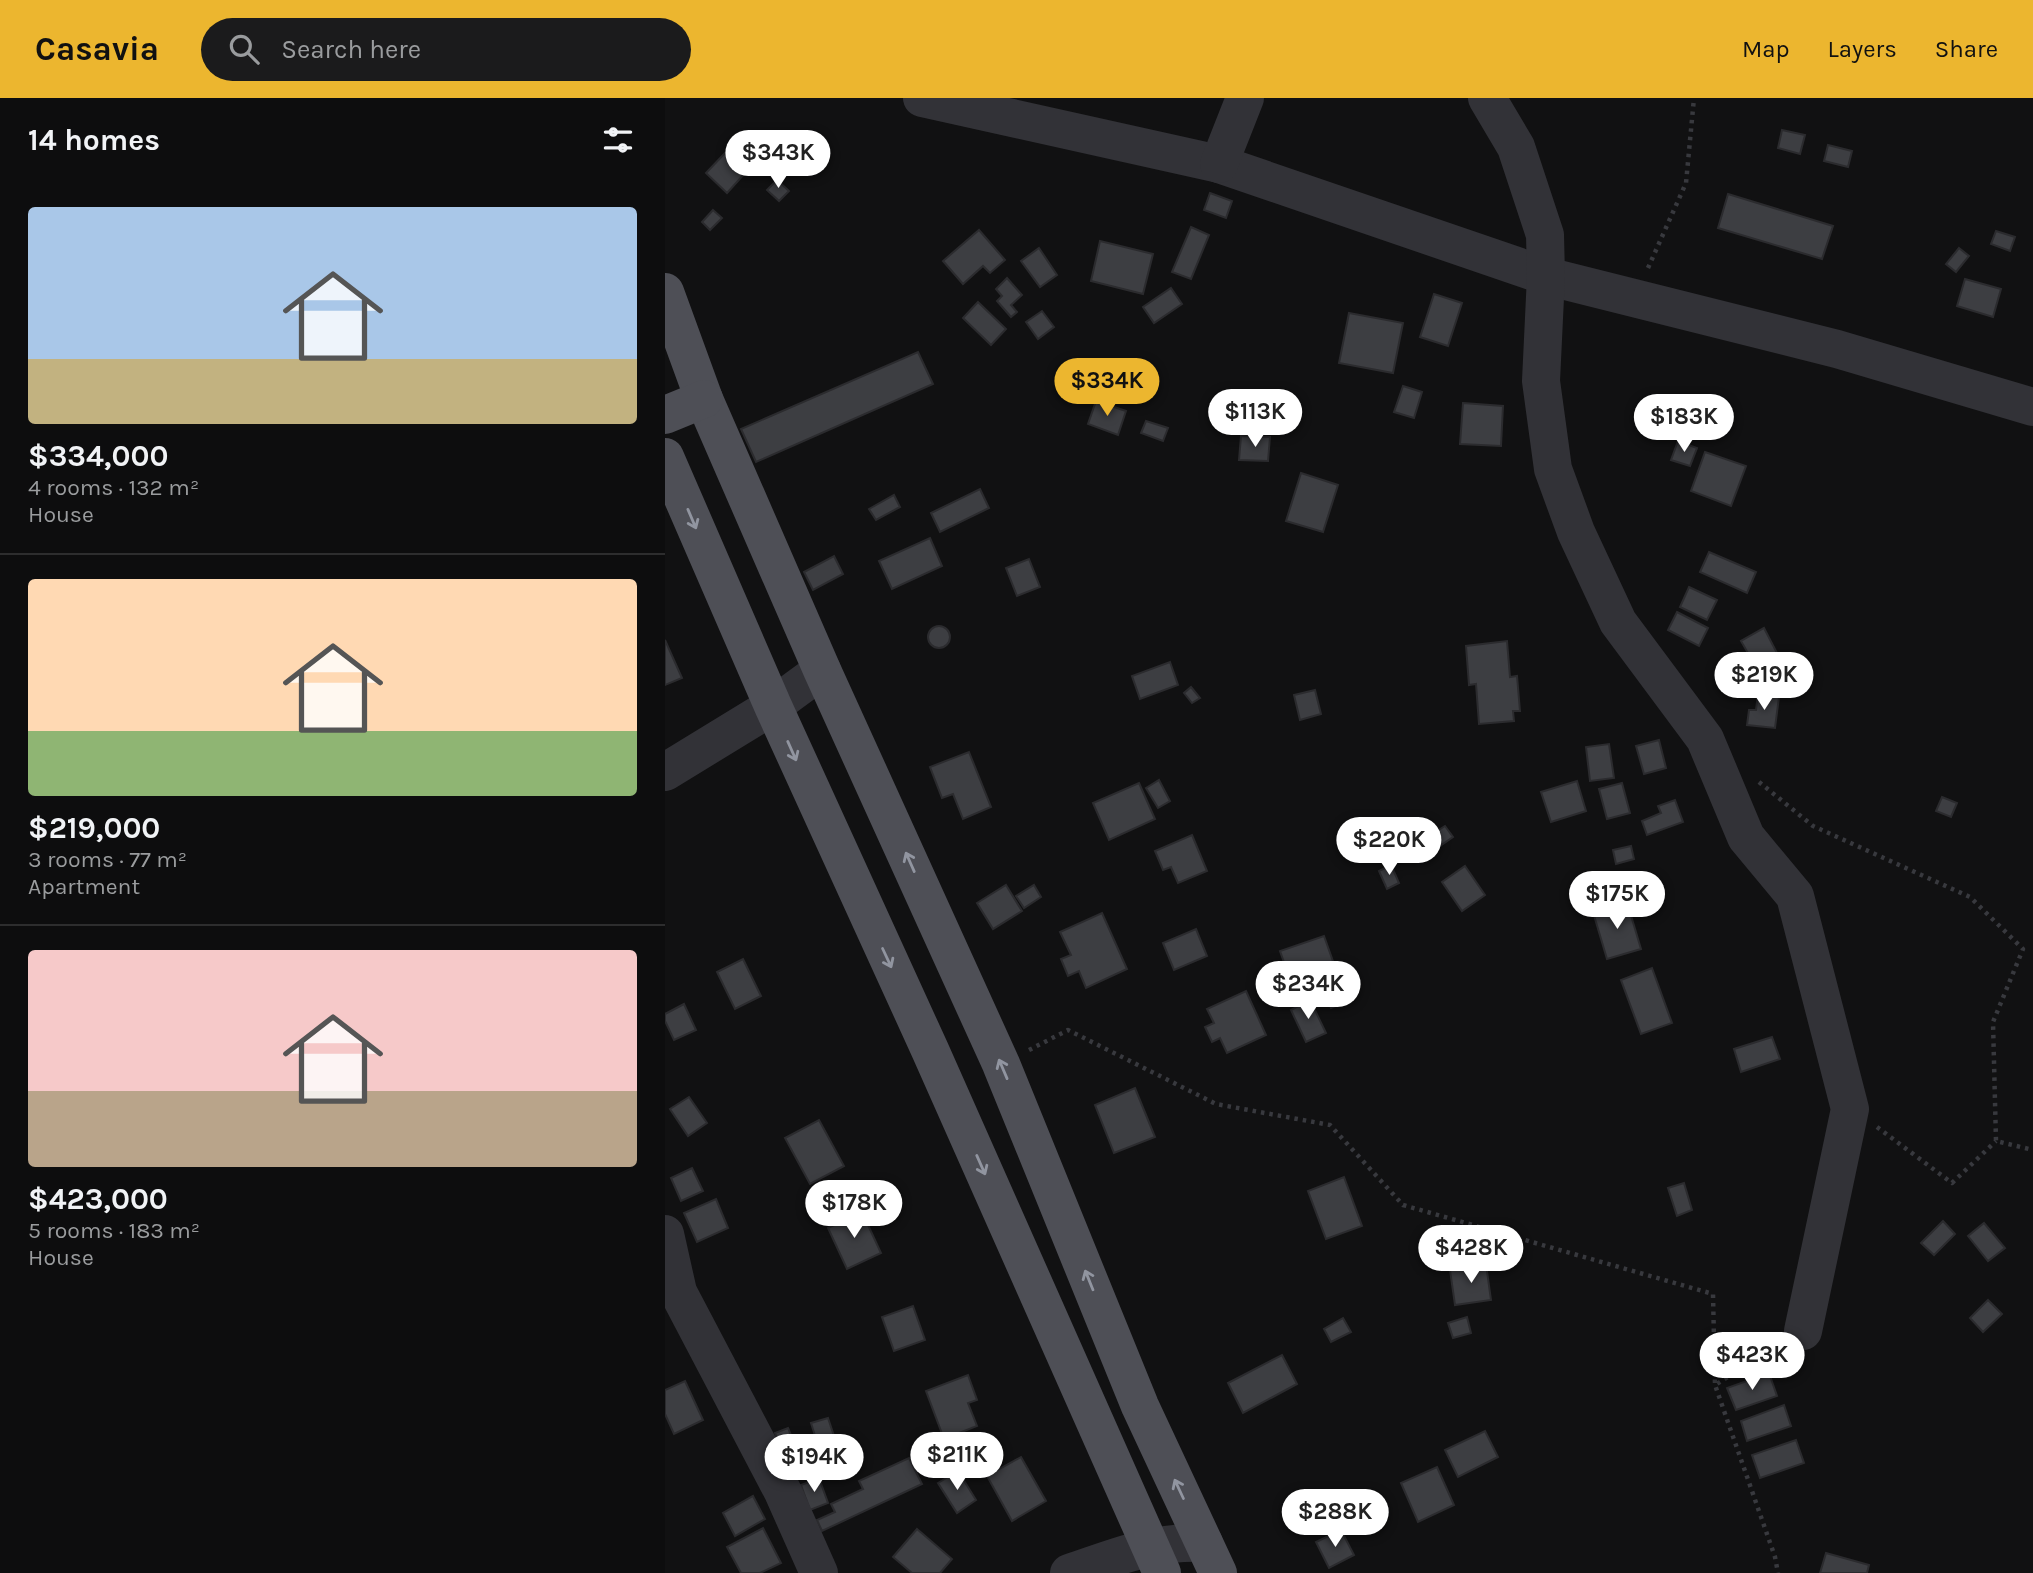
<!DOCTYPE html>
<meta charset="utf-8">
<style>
body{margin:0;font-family:Karla,sans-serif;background:#1b1b1c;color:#f1f3f6;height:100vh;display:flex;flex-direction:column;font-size:26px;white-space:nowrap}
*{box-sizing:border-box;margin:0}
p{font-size:23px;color:#9a9c9e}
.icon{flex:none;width:38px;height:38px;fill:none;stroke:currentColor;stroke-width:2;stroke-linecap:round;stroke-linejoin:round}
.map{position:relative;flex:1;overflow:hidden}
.drawer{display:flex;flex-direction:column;background:#0d0d0e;width:665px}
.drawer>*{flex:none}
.price{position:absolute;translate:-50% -60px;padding:0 16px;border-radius:24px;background:#fff;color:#222;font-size:23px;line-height:46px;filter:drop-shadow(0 2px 4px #0008)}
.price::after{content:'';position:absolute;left:50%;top:42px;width:21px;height:16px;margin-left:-10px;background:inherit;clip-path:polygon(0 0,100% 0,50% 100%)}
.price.active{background:#ecb62f;color:#111}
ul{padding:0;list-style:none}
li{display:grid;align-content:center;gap:14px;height:371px;padding:0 28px}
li+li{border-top:2px solid #2d2d2e}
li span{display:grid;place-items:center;height:217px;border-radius:7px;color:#555}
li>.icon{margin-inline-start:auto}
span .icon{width:126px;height:126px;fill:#fffc;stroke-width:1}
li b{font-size:30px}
h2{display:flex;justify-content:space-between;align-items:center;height:84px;padding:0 28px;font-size:30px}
header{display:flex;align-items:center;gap:42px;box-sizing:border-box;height:98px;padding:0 35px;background:#ecb62f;color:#111}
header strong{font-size:33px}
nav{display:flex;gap:38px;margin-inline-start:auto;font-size:24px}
.search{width:490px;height:63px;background:#1b1b1c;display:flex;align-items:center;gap:18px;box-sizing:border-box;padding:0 24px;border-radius:38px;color:#9a9c9e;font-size:26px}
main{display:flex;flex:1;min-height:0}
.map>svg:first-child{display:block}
.building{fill:#3d3e42;stroke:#2b2b2e;stroke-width:2}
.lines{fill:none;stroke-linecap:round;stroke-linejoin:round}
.path{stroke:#38393e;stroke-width:4.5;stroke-dasharray:3.5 5;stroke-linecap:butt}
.minor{stroke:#323237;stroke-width:38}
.major{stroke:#4e4f56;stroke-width:38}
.oneway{stroke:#9195a0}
</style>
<header>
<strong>Casavia</strong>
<div class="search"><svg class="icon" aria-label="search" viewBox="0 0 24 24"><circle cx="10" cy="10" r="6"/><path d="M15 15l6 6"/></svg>Search here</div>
<nav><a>Map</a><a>Layers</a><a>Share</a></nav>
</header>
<main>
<section class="drawer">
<h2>14 homes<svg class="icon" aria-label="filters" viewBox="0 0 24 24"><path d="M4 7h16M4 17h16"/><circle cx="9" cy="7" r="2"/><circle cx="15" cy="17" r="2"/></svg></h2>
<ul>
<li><span style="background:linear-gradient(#a9c7e8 70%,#c2b280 0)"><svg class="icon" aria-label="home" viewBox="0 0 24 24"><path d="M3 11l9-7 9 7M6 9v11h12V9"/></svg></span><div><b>$334,000</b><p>4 rooms · 132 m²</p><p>House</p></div></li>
<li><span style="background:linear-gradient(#ffd9b3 70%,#8fb573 0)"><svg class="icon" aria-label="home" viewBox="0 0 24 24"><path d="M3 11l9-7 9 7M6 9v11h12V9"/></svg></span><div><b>$219,000</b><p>3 rooms · 77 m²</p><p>Apartment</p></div></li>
<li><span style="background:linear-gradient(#f6c9c9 65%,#b9a48a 0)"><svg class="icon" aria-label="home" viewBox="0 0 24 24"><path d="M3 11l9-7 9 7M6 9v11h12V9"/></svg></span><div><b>$423,000</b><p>5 rooms · 183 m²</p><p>House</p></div></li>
</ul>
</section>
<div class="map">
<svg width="1368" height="1475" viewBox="0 0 1368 1475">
<rect width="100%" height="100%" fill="#111112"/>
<!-- building -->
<g class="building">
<path d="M1117,32L1140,37L1135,56L1113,50Z"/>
<path d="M1163,47L1187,53L1183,69L1159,63Z"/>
<path d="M61,54L81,74L62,95L41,75Z"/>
<path d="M112,82L124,93L114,103L102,92Z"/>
<path d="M545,95L567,103L561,120L539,112Z"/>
<path d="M1063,96L1168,128L1157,161L1053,130Z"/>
<path d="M48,112L57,120L45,132L37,124Z"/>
<path d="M526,129L544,137L526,181L507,174Z"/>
<path d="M314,132L340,162L325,175L318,168L298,186L278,163Z"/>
<path d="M1331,133L1350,139L1345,153L1326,146Z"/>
<path d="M435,143L488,156L478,196L426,183Z"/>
<path d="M374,150L392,177L375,189L356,163Z"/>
<path d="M1294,150L1304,158L1291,174L1281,166Z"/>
<path d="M342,180L357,197L346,207L352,214L346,219L332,203L337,198L331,191Z"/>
<path d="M1300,181L1336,191L1328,219L1292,208Z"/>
<path d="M506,190L517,206L489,225L478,209Z"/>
<path d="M769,196L797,205L783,248L755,239Z"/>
<path d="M313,204L341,231L326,247L298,220Z"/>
<path d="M377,213L389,229L373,241L361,224Z"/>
<path d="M684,215L738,225L728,275L674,265Z"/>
<path d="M253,254L268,286L91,364L76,331Z"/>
<path d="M738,288L757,294L749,320L729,314Z"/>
<path d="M431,303L461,313L453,337L423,326Z"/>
<path d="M798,305L838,308L836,348L795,346Z"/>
<path d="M481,323L503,330L498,343L476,335Z"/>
<path d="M576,338L605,339L603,363L574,362Z"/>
<path d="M1013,343L1032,350L1025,368L1006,362Z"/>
<path d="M1040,354L1081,368L1066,408L1026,393Z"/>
<path d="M636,375L673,387L658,434L621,423Z"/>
<path d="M315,391L324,410L275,434L266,415Z"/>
<path d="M229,397L235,409L211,422L204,411Z"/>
<path d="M265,440L277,468L227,491L214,463Z"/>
<path d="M1044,454L1091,474L1082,495L1035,474Z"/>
<path d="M169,458L178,476L148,492L139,474Z"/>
<path d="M364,461L375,489L352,498L341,470Z"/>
<path d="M1024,489L1052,502L1042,522L1015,509Z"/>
<path d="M1012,514L1043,530L1034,548L1003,532Z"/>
<circle cx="274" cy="539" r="11"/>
<path d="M1099,530L1114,559L1092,571L1076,543Z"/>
<path d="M0,542L17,580L0,587Z"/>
<path d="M842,543L845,579L852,578L855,613H848L849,623L814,626L811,586L804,587L801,548Z"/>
<path d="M505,564L513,587L475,601L467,578Z"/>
<path d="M526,589L535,600L527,605L519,595Z"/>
<path d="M650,592L656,616L635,622L629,597Z"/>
<path d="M1093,596L1114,599L1110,630L1082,627L1084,612H1091Z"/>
<path d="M994,642L1001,670L979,676L971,648Z"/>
<path d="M944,646L949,680L925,683L921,649Z"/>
<path d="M304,654L326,709L298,721L288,696L277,700L265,669Z"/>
<path d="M494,682L505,703L493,710L481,690Z"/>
<path d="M912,683L921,713L886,724L876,694Z"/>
<path d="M474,685L490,721L444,742L428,705Z"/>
<path d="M957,685L965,715L942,721L934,691Z"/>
<path d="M1277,699L1292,705L1286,719L1271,713Z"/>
<path d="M1010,702L1018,724L982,737L977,723L996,715L993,708Z"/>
<path d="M780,728L788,739L772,750L764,738Z"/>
<path d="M527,737L542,773L513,785L506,769L498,772L490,753Z"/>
<path d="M966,748L969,761L951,766L948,752Z"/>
<path d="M726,767L734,785L722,791L714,773Z"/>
<path d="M800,768L820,797L797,813L777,784Z"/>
<path d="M341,787L357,813L328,831L312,805Z"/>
<path d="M369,787L376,799L359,810L351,798Z"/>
<path d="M962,804L976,851L942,861L928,814Z"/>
<path d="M437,815L462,871L421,890L414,873L403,878L396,861L406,857L395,834Z"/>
<path d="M531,831L542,858L509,872L498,845Z"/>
<path d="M659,838L670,869L626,884L615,853Z"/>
<path d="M78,861L96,898L70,911L52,874Z"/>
<path d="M987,870L1007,925L976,936L956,882Z"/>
<path d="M683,887L688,901L666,910L660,896Z"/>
<path d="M581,893L601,937L562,955L555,940L547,944L540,929L549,925L542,911Z"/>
<path d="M645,902L661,935L641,944L626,912Z"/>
<path d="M19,906L31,932L9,942L0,923V916Z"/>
<path d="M1107,939L1115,961L1076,974L1069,951Z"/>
<path d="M470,990L490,1039L449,1055L430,1007Z"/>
<path d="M24,999L42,1025L23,1038L5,1011Z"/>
<path d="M154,1022L179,1068L145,1086L120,1040Z"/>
<path d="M27,1070L38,1093L16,1103L6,1080Z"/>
<path d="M679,1079L697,1128L661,1141L643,1093Z"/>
<path d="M1019,1085L1027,1112L1012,1118L1003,1090Z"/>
<path d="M51,1101L63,1130L32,1144L19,1115Z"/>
<path d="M197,1114L216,1155L182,1171L163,1130Z"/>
<path d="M1278,1123L1290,1136L1269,1157L1256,1145Z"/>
<path d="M1319,1125L1340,1150L1323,1163L1303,1138Z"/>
<path d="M821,1166L826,1202L790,1207L785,1172Z"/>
<path d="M1323,1202L1337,1216L1318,1234L1305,1220Z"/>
<path d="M248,1208L260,1242L229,1253L217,1219Z"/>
<path d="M802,1219L806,1235L788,1240L783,1225Z"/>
<path d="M678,1220L686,1234L666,1244L659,1231Z"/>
<path d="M617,1257L632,1286L578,1315L563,1285Z"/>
<path d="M1104,1275L1112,1298L1071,1312L1062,1290Z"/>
<path d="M303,1277L312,1302L303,1305L312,1328L279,1341L261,1293Z"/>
<path d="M20,1283L38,1322L9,1336L0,1316V1292Z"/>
<path d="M1119,1307L1126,1328L1082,1343L1076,1323Z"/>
<path d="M163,1320L169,1338L152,1344L146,1325Z"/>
<path d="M123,1330L131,1349L118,1355L110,1335Z"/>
<path d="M820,1333L833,1359L793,1379L780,1352Z"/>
<path d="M1131,1342L1139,1365L1095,1380L1087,1357Z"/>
<path d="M356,1359L381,1403L347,1423L322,1378Z"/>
<path d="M244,1360L257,1386L157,1433L152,1422L170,1414L166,1406L198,1391L194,1383Z"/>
<path d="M772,1369L789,1407L753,1424L736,1385Z"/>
<path d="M293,1373L311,1402L292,1415L273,1385Z"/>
<path d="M154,1380L163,1405L145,1412L136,1387Z"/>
<path d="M88,1398L100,1421L70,1438L58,1415Z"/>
<path d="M98,1430L116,1465L95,1475H76L62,1449Z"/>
<path d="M252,1431L287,1461L275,1475H247L228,1459Z"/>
<path d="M676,1432L689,1457L664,1470L651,1444Z"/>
<path d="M1161,1455L1204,1467L1202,1475H1155Z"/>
</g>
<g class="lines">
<!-- path -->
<g class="path">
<path d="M983,170L1021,85L1029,0"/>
<path d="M1094,684L1148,728L1305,799L1358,851L1328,924L1331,1043L1368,1052"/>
<path d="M364,952L403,932L551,1006L665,1027L738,1107L1048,1196L1050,1287"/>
<path d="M1212,1029L1287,1085L1331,1043"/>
<path d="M1113,1248L1050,1287L1110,1459L1113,1475"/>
</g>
<!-- minor -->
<g class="minor">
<path d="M257,0L554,66L881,178L1172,251L1368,309"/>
<path d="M822,0L851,49L880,137L881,178L876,283L888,371L911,434L953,524L1040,641L1081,739L1130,798L1185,1011L1138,1233"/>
<path d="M554,66L580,0"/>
<path d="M0,674L108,608L157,572"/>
<path d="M0,1136L13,1194L118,1394L154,1475"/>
<path d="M404,1475C452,1459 487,1443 539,1445"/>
</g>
<!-- major -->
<g class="major">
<path d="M0,194L39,301L157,572L336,966L475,1308L553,1475"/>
<path d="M0,317L39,301"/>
<path d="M0,359L108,608L265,952L497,1475"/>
</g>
</g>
<!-- one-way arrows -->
<defs><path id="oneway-shaft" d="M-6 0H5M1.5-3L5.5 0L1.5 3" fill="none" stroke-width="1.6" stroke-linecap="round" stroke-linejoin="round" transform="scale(1.75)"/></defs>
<g class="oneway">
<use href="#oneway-shaft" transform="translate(27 421) rotate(67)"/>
<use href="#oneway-shaft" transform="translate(127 653) rotate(66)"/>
<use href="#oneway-shaft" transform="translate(245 764) rotate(-114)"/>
<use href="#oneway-shaft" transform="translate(222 860) rotate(65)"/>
<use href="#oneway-shaft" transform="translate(338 971) rotate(-113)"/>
<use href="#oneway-shaft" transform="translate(316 1067) rotate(66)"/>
<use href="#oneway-shaft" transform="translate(424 1182) rotate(-112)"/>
<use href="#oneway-shaft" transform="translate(514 1391) rotate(-115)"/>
</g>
</svg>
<b class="price" style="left:113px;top:92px">$343K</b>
<b class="price active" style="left:442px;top:320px">$334K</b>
<b class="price" style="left:590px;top:351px">$113K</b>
<b class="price" style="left:1019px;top:356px">$183K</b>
<b class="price" style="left:1099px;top:614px">$219K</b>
<b class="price" style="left:724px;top:779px">$220K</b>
<b class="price" style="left:952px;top:833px">$175K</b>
<b class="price" style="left:643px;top:923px">$234K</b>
<b class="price" style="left:189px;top:1142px">$178K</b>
<b class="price" style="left:806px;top:1187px">$428K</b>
<b class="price" style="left:1087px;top:1294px">$423K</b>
<b class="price" style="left:292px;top:1394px">$211K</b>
<b class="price" style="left:149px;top:1396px">$194K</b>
<b class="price" style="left:670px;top:1451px">$288K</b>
</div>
</main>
